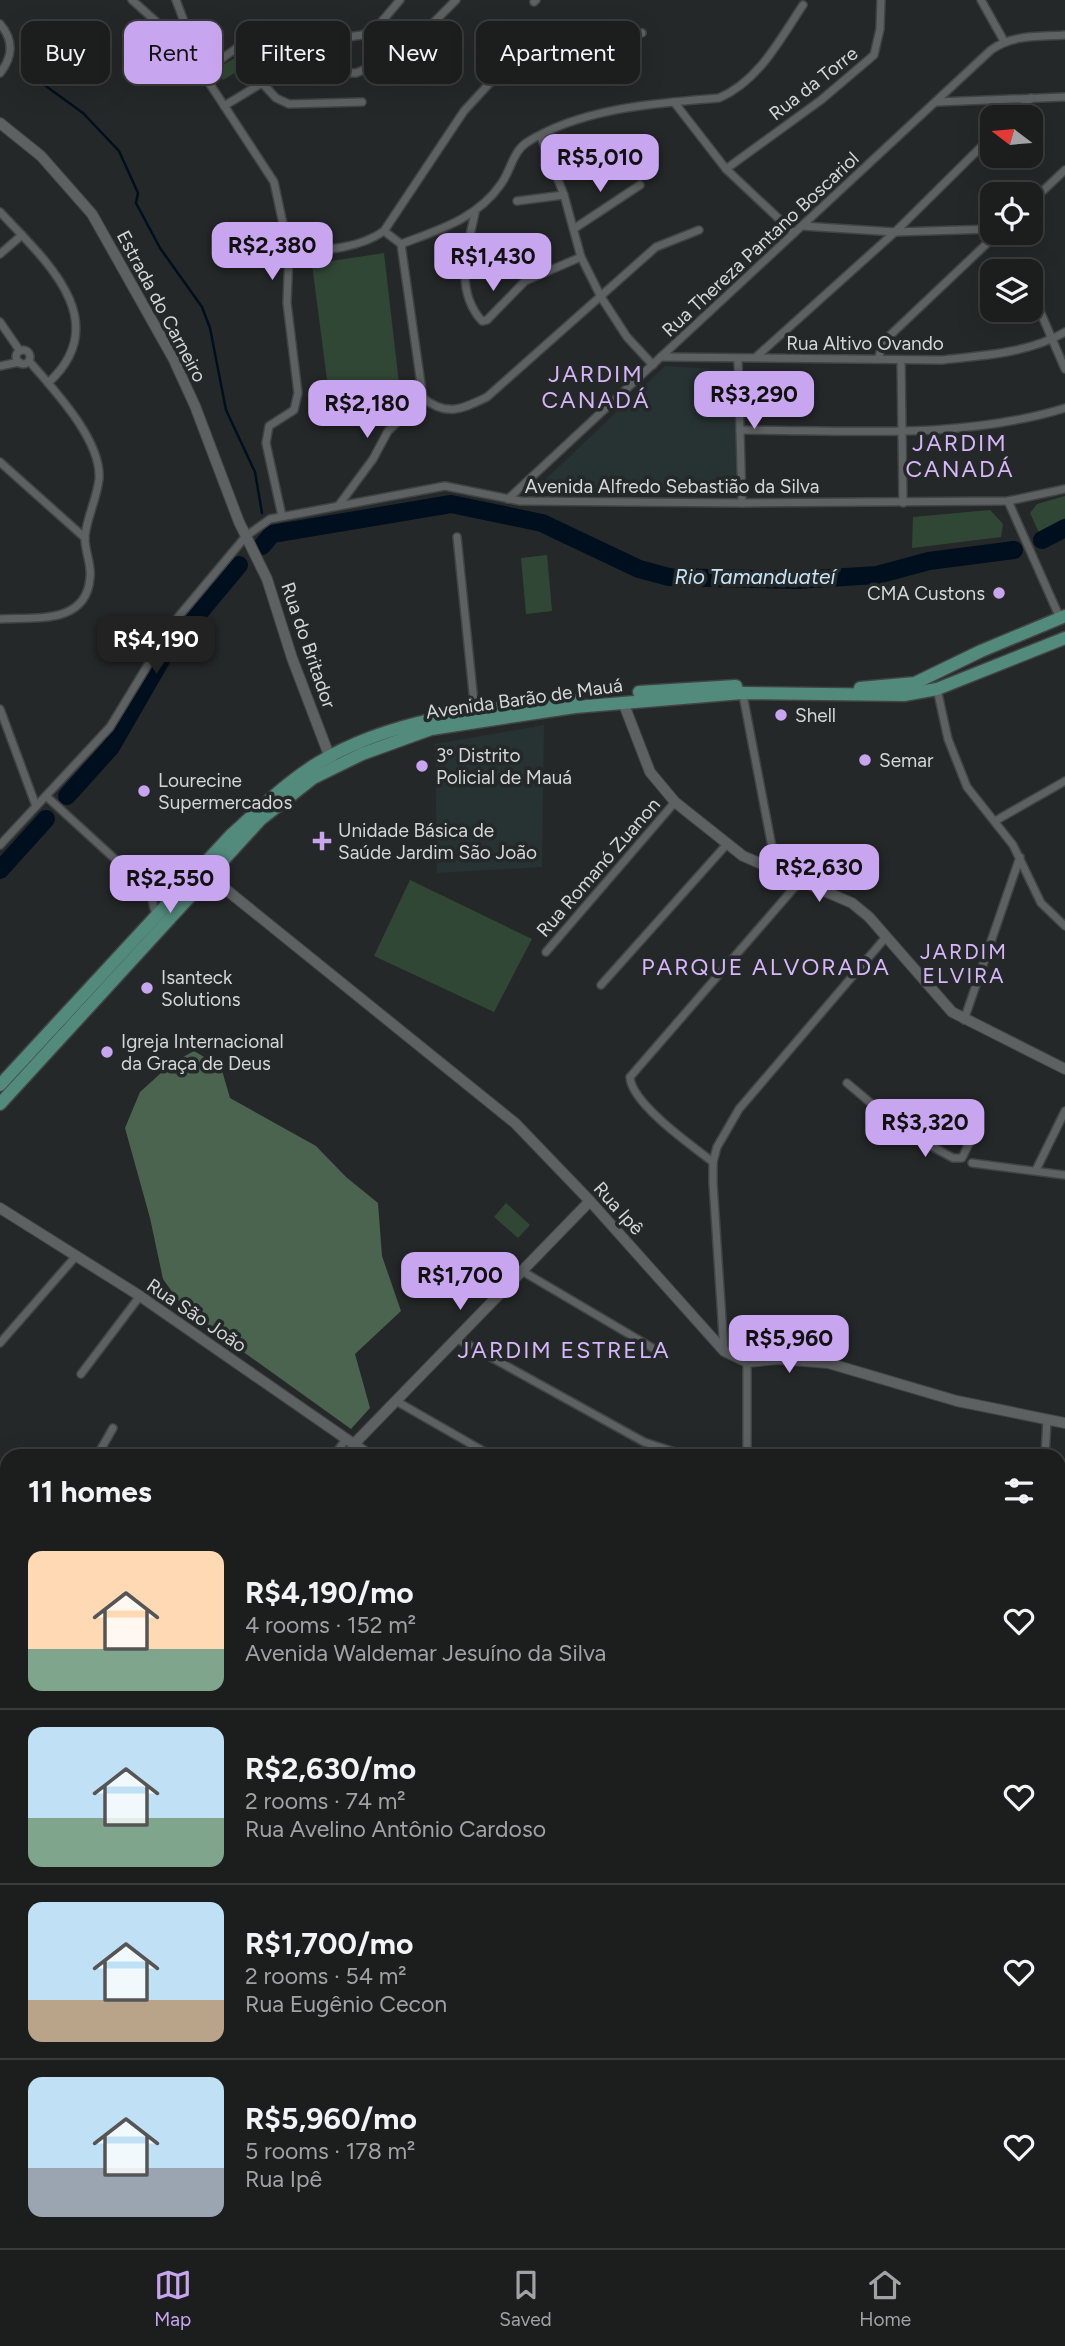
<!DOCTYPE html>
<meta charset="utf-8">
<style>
body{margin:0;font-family:Figtree,sans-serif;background:#252727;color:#f1f3f6;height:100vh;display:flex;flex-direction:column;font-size:26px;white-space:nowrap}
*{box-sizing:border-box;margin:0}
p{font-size:23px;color:#a0a2a4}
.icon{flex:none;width:38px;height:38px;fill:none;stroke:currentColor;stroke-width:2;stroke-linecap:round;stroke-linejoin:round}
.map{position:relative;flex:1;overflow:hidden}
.side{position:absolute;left:0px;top:1449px;width:1066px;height:800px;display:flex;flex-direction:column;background:#1c1e1e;border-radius:21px 21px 0 0;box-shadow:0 7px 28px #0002,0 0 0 2px #3a3c3c}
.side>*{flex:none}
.banner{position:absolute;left:21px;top:21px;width:700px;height:63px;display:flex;gap:14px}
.needle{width:46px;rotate:286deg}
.buttons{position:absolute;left:980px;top:105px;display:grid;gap:14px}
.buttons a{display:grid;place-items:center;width:63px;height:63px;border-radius:14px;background:#1c1e1e;box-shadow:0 7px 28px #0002,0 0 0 2px #3a3c3c;font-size:35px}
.price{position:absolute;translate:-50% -60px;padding:0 16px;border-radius:14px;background:#c8a6ef;color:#111;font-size:23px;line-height:46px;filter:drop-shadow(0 2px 4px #0008)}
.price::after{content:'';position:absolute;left:50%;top:42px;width:21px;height:16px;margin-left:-10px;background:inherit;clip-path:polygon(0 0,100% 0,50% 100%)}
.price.on{background:#222;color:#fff}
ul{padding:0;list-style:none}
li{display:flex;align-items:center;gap:21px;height:175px;padding:0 28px}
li+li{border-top:2px solid #3a3c3c}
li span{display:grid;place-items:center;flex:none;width:196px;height:140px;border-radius:14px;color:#555}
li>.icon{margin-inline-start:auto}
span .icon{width:84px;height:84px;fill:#fffc;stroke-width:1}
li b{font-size:30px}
h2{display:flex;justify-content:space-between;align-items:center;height:84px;padding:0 28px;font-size:30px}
.tag{padding:0 24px;border-radius:14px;background:#1c1e1e;box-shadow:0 7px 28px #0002,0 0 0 2px #3a3c3c;font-size:24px;line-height:63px}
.tag.on{background:#c8a6ef;color:#111}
.dock{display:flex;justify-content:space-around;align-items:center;height:98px;border-top:2px solid #3a3c3c;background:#1c1e1e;font-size:19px;color:#a0a2a4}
.dock a{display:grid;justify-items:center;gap:4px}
.dock .on{color:#c8a6ef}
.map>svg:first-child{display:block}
.built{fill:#273232}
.green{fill:#314735}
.forest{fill:#4b6450}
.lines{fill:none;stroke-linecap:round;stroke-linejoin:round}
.stream{stroke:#000f1e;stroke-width:2.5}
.river{stroke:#000f1e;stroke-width:18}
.minor-casing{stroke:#424444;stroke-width:10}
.tertiary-casing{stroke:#424444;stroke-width:12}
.primary-casing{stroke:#424444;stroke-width:15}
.minor{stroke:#5d6161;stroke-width:7}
.tertiary{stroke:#5d6161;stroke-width:10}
.primary{stroke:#528a7b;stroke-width:12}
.poi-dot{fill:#c8a6ef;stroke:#252828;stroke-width:2.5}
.labels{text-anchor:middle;stroke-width:7;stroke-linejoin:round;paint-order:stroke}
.street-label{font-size:19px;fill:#d5d7d7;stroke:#252828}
.poi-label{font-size:19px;fill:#d5d7d7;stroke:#252828;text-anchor:start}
.water-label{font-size:21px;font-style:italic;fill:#c6e4fa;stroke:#252828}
.neighbourhood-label{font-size:21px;letter-spacing:2px;fill:#d7b7fb;stroke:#252828}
.quarter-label{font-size:23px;letter-spacing:2px;fill:#d7b7fb;stroke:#252828}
</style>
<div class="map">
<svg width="1065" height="2248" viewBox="0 0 1065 2248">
<rect width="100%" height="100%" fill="#252828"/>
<!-- built -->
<g class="built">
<path d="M665,366L734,370L737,493H531Z"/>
<path d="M544,725L542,867L437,873L435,744Z"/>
</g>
<!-- green -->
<g class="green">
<path d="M241,54L248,65L223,80L216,69Z"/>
<path d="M384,253L399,384L329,395L312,264Z"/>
<path d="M1065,496V518L1040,535L1030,513L1037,504Z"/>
<path d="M990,510L1003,524L1001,537L912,548L913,517Z"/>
<path d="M547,555L552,611L526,614L521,558Z"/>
<path d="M410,880L532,939L494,1012L374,956Z"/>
<path d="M506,1203L530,1225L518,1238L494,1217Z"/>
</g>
<!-- forest -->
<path class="forest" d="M194,1051L221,1067L230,1098L316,1146L346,1177L378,1203L382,1256L401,1311L355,1354L370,1408L351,1429L185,1310L163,1279L150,1218L125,1128L140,1092L172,1063Z"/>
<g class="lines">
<!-- stream -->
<g class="stream">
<path d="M24,28L25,59L32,76L83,113L119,151L138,193L136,203L160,248L202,307L210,328L226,410L255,472L262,513"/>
<path d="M0,1988L7,1989"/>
</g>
<!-- river -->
<g class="river">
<path d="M1042,540L1065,528"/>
<path d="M262,546L272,534L451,504L542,523L639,569L669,577L797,580L877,575L929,561L1014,550"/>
<path d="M67,796L111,747L164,655L239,565"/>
<path d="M0,870L46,819"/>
</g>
<!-- minor casing -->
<g class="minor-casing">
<g id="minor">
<path d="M132,0L187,49L274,182L289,252L287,303L298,393L294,410L269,426L266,443L282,516"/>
<path d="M176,0L185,24L187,49"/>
<path d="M981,0L1004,41"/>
<path d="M534,2L536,0"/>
<path d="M0,24C14,40 13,57 0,73"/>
<path d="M287,70L291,45"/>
<path d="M202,73L245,42L291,45L362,35L377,27L400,0"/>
<path d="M262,83L276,98L289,104L362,102"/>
<path d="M674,102L726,169L794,233"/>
<path d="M937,102L1065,97"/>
<path d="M224,106L280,72L356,73L371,67L419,37L456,0"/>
<path d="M1012,117L1031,98"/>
<path d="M541,137L564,195L581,257L601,297L627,337L653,365"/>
<path d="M726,169L821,100L874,55L880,29L881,0"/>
<path d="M517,201L564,195"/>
<path d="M1031,202L1065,170"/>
<path d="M0,212C44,259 116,321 48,383"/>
<path d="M475,213C467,249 454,290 482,321L487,320L525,281L581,257"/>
<path d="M802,226L895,232L992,229"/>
<path d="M575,228L640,185"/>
<path d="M384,231L401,244L423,398"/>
<path d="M401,244C438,230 477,219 501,184C510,172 513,152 526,143C580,108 656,103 719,98C759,81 780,39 803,5"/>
<path d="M289,252C321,250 357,250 384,231L464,111L499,73L544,40L593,33H642"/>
<path d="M0,254L22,235"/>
<path d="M1040,311L1065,369"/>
<path d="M0,322L20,351"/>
<circle cx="23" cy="357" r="7"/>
<path d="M661,357L940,360C980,356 1030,353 1065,332"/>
<path d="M756,357L895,232L992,136"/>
<path d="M878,359L884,341L998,233"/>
<path d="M738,360L742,503"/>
<path d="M901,360L903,503"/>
<path d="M0,366L19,362"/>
<path d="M423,398C447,417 462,409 487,397L656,247L699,230"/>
<path d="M740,430C849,430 961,440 1065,408"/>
<path d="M0,462L85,538"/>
<path d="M508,499L991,50C1013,34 1039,37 1065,35"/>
<path d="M1008,501L1060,618"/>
<path d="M339,505L373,459L388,431L423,398"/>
<path d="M457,537L475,712"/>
<path d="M0,619C35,617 86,625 90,578C92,564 84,550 85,536C87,517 97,498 99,479C102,440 53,389 29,361"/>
<path d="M937,689L948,739L967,787L1013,845L1041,903L1065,926"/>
<path d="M742,690L777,873"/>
<path d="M0,709L36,806"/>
<path d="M46,796L150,891L156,916"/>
<path d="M995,821L1065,781"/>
<path d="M0,845L110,727L174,622L246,536L270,519L445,486L520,501L742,503L1008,501L1065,489"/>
<path d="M150,891L176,892"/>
<path d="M546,952L675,802"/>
<path d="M601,985L727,844"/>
<path d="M964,1020L1020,857"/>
<path d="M847,1083L904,1131L953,1158H962L975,1131L971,1122"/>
<path d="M713,1162C692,1146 631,1103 630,1077L800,881"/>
<path d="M972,1163L1065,1175"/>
<path d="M1036,1170L1065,1111"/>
<path d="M522,1271L661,1353"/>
<path d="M456,1338L644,1442L687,1456"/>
<path d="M0,1343L76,1256"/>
<path d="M724,1351L713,1183V1162L717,1147L739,1109L886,937"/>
<path d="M747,1362V1456"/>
<path d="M81,1374L140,1296"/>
<path d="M396,1401L492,1456"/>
<path d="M97,1456L113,1428"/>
<path d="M334,1456L346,1439"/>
<path d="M1045,1456L1047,1420"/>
<path d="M1059,1581L1065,1579"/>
<path d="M0,1816H7"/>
<path d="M1059,1847L1065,1846"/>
<path d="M1059,1909L1065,1939"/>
<path d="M1059,1979L1065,1977"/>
<path d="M0,2085L7,2049"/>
<path d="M0,2129L7,2130"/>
<path d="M1037,2242L1045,2248"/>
<path d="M92,2248L94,2242"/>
<path d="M238,2248L246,2242"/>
<path d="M610,2248L621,2242"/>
<path d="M896,2248L899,2245"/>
</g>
</g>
<!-- tertiary casing -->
<g class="tertiary-casing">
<g id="tertiary">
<path d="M0,123L41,156L92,214L173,358L195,406L239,522L267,579L292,658L332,763"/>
<path d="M623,702L650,772L675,802L695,818L743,856L852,903L869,917L952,1012L1065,1069"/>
<path d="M208,875L515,1123L590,1201L724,1351L747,1362L779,1359L828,1363L957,1401L1065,1423"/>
<path d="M0,1208L140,1296L371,1456"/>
<path d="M353,1445L590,1201"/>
<path d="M0,1571L7,1566"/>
<path d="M0,2010L7,2012"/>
<path d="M828,2242L834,2248"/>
</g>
</g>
<!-- primary casing -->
<g class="primary-casing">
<g id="primary">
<path d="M860,688L915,683L981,651L1065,616"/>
<path d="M639,692L736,686"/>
<path d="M0,1085L231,835C259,810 285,783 318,763C393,717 487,709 573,700"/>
<path d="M0,1104L261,819L313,778L362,754L431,729L575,707L742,693L904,695L937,689L1065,638"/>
</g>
</g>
<!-- minor -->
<use href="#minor" class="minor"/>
<!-- tertiary -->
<use href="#tertiary" class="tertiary"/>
<!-- primary -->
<use href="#primary" class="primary"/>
</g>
<!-- markers -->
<g class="poi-dot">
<circle cx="999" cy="593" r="7"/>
<circle cx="781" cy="715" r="7"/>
<circle cx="865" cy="760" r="7"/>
<circle cx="422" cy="766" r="7"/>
<circle cx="144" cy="791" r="7"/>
<path d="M318.5 830.5h7v7h7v7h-7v7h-7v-7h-7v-7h7z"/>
<circle cx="147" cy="988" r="7"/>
<circle cx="107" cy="1052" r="7"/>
</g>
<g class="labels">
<!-- street labels -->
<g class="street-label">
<text transform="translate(813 83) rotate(-38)" y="7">Rua da Torre</text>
<text transform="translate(760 244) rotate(-43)" y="7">Rua Thereza Pantano Boscariol</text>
<text transform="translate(162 306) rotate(62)" y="7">Estrada do Carneiro</text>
<text x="865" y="350">Rua Altivo Ovando</text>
<text x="672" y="493">Avenida Alfredo Sebastião da Silva</text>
<text transform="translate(309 645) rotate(71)" y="7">Rua do Britador</text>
<text transform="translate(524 698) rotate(-8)" y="7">Avenida Barão de Mauá</text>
<text transform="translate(598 867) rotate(-49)" y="7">Rua Romanó Zuanon</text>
<text transform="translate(619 1208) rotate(48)" y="7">Rua Ipê</text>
<text transform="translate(197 1315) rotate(34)" y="7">Rua São João</text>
</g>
<!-- poi labels -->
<g class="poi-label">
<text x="985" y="600" text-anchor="end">CMA Custons</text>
<text x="795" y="722">Shell</text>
<text x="436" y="762">3º Distrito<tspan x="436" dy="22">Policial de Mauá</tspan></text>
<text x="879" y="767">Semar</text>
<text x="158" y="787">Lourecine<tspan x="158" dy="22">Supermercados</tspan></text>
<text x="338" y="837">Unidade Básica de<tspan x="338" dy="22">Saúde Jardim São João</tspan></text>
<text x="161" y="984">Isanteck<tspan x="161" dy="22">Solutions</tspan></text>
<text x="121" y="1048">Igreja Internacional<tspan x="121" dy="22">da Graça de Deus</tspan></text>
</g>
<!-- water labels -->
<g class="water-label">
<text x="755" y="584">Rio Tamanduateí</text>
</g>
<!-- neighbourhood labels -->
<g class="neighbourhood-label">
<text x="964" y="959">JARDIM<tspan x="964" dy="24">ELVIRA</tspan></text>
</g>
<!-- quarter labels -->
<g class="quarter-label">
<text x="596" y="382">JARDIM<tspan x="596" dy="26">CANADÁ</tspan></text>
<text x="960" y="451">JARDIM<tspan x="960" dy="26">CANADÁ</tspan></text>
<text x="766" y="975">PARQUE ALVORADA</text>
<text x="564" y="1358">JARDIM ESTRELA</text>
</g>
</g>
</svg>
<div class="buttons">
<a><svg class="needle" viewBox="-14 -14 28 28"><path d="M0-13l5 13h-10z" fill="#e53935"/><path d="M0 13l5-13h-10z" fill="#a0a2a4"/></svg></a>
<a><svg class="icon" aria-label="locate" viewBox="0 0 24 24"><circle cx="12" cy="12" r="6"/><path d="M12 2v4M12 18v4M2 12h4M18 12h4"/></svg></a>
<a><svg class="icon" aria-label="layers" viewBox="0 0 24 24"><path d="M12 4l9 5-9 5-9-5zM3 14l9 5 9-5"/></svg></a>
</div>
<b class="price" style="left:600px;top:194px">R$5,010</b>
<b class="price" style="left:272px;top:282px">R$2,380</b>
<b class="price" style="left:493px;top:293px">R$1,430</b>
<b class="price" style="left:754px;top:431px">R$3,290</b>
<b class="price" style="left:367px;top:440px">R$2,180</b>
<b class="price on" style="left:156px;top:676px">R$4,190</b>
<b class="price" style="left:819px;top:904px">R$2,630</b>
<b class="price" style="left:170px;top:915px">R$2,550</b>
<b class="price" style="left:925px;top:1159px">R$3,320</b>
<b class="price" style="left:460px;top:1312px">R$1,700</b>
<b class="price" style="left:789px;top:1375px">R$5,960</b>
<div class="banner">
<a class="tag">Buy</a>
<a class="tag on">Rent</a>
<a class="tag">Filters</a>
<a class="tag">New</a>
<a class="tag">Apartment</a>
</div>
<section class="side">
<h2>11 homes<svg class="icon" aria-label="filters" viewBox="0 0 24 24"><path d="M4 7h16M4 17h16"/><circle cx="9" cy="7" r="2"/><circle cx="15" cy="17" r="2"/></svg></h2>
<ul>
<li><span style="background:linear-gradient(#ffd9b3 70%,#7fa58c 0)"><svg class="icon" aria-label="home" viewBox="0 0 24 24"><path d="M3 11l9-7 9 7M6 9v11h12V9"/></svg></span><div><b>R$4,190/mo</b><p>4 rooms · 152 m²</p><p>Avenida Waldemar Jesuíno da Silva</p></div><svg class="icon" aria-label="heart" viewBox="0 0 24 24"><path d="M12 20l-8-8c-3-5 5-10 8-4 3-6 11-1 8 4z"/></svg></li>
<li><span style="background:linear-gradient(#bfe0f5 65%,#7fa58c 0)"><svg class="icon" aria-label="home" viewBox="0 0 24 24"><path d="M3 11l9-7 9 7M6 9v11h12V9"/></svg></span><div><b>R$2,630/mo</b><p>2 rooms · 74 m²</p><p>Rua Avelino Antônio Cardoso</p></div><svg class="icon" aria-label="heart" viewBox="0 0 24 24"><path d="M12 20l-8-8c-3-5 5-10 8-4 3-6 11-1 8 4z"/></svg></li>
<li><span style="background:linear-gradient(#bfe0f5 70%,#b9a48a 0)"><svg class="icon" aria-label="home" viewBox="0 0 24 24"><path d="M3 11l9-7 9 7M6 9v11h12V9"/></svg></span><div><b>R$1,700/mo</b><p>2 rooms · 54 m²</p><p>Rua Eugênio Cecon</p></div><svg class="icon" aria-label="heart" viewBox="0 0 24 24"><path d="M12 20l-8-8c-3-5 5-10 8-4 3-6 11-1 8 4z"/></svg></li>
<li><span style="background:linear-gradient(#bfe0f5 65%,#9aa5b1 0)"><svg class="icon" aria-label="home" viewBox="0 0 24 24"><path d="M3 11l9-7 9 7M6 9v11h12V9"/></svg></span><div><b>R$5,960/mo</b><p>5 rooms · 178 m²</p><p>Rua Ipê</p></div><svg class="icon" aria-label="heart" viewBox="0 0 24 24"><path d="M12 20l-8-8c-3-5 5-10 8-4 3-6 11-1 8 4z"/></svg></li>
</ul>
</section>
</div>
<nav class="dock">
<a class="on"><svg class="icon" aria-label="map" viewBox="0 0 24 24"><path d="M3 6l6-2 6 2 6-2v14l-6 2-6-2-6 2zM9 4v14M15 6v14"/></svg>Map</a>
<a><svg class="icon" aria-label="saved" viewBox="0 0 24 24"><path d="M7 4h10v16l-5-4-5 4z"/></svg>Saved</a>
<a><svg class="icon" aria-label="home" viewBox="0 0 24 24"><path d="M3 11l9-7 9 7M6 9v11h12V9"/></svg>Home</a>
</nav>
